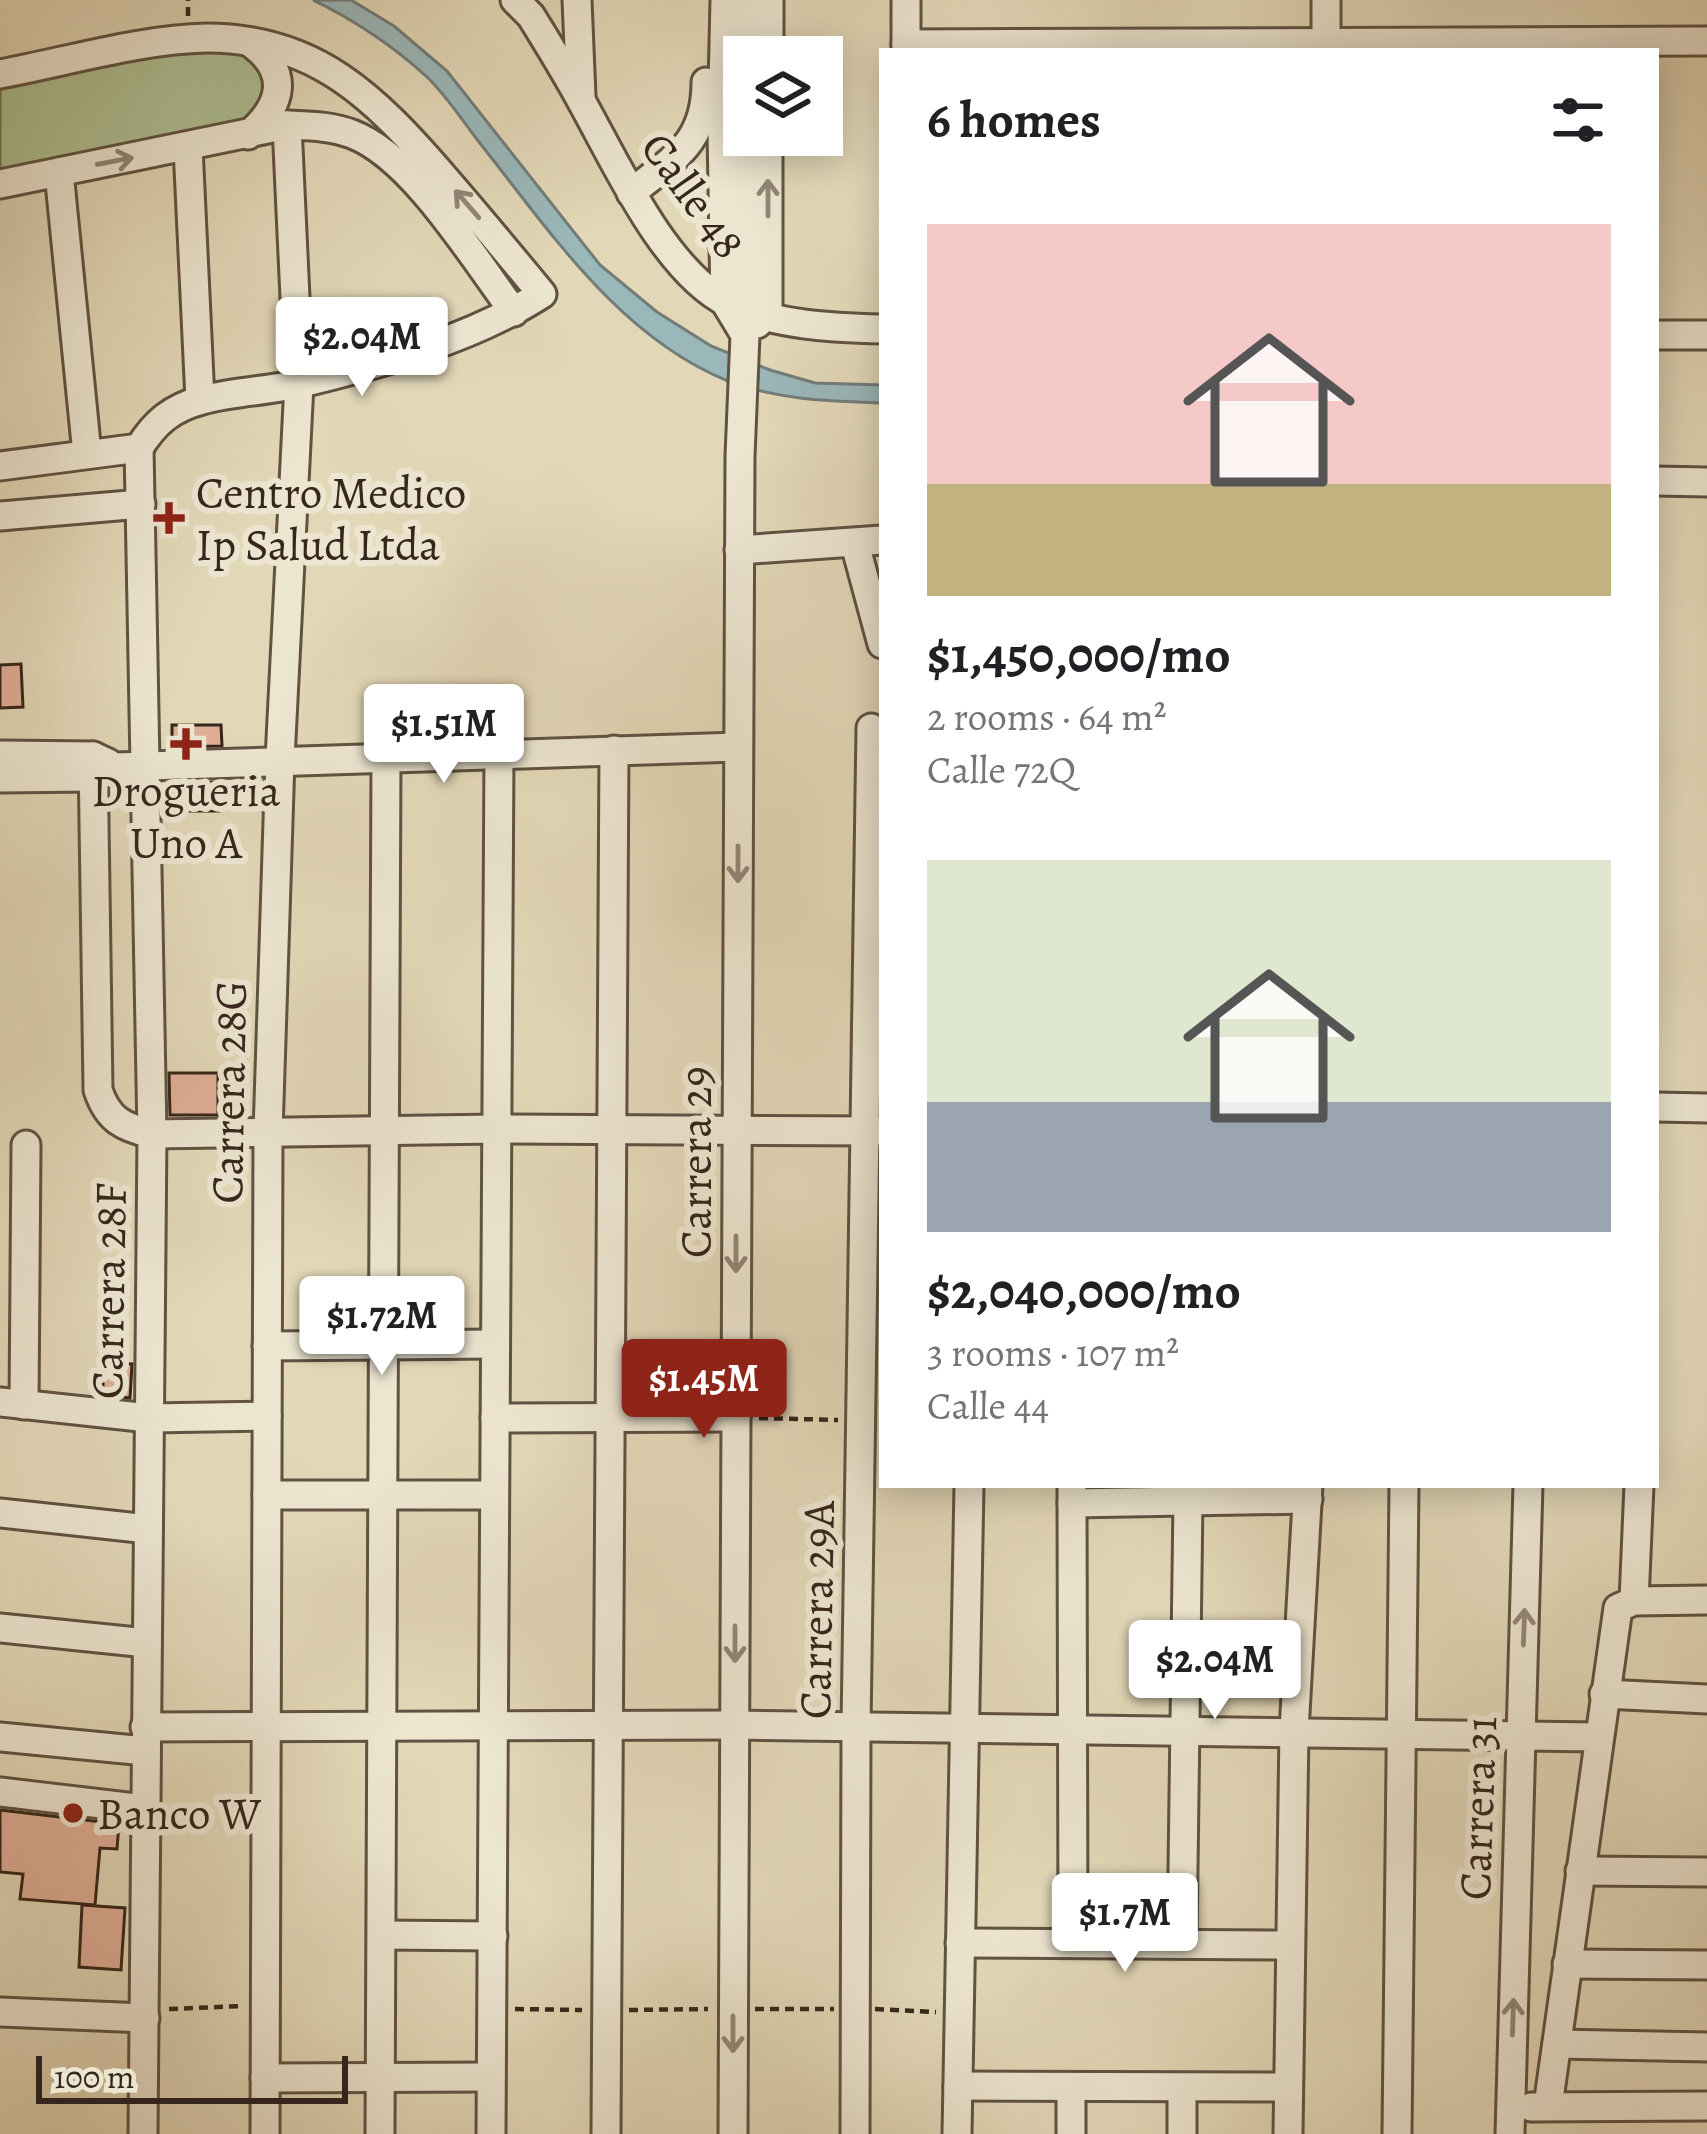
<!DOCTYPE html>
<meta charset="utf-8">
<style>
body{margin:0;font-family:Alegreya,serif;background:#f6f6f6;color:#202124;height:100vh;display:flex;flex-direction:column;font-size:45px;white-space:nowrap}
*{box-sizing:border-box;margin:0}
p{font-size:39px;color:#757577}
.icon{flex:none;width:66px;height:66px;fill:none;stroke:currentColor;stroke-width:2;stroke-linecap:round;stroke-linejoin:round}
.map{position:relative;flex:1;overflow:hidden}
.panel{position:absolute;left:879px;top:48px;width:780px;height:1440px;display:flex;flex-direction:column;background:#fff;border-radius:0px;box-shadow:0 6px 30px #0003}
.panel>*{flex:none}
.buttons{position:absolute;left:723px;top:36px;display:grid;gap:24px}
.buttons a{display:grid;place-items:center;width:120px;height:120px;border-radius:0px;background:#fff;box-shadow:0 6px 30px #0003;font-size:60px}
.scale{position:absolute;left:36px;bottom:30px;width:312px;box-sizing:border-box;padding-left:12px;border:6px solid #36261b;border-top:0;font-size:33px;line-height:42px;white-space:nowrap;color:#36261b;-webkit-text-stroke:9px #ece5d0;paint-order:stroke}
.price{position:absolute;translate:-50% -102px;padding:0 27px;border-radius:12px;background:#fff;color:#222;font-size:39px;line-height:78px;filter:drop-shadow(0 3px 6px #0008)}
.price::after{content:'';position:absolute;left:50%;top:72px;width:36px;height:27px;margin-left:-18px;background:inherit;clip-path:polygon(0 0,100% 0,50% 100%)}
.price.selected{background:#8f2418;color:#fff}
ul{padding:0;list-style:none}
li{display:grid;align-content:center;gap:24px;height:636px;padding:0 48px}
li span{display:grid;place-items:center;height:372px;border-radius:0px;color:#555}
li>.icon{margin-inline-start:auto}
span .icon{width:216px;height:216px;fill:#fffc;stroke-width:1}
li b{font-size:51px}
h2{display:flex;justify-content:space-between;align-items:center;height:144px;padding:0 48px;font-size:51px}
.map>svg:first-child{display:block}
.green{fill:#adbf93;stroke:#727257;stroke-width:3}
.water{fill:#9ab7b9;stroke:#727d7a;stroke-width:3}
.building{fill:#e0ae97;stroke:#36261b;stroke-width:3}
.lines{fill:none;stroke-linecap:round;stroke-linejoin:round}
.minor-casing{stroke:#615242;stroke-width:33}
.path{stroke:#36261b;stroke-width:4.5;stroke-dasharray:9 6;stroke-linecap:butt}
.minor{stroke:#ece5d0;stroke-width:27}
.oneway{stroke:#918676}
.poi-dot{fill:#8f2418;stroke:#ece5d0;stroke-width:4.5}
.labels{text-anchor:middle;stroke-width:12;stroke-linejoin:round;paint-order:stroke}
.street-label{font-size:45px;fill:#36261b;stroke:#ece5d0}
.poi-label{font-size:45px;fill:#36261b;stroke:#ece5d0;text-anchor:start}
</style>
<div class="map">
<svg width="1707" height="2134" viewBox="0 0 1707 2134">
<rect width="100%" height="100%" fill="#e2d7b7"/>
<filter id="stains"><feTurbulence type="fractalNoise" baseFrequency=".00167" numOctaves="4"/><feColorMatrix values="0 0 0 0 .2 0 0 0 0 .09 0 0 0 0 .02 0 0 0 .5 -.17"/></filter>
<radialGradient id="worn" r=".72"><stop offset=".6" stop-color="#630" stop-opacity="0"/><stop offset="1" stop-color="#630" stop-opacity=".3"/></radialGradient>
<!-- green -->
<path class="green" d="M210,38L274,69L263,122L0,184V74Z"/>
<!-- water -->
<path class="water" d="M313,0H351L394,26L447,71L600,265L657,312L711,346L770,370L815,383L882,385V403C829,401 778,400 728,381C619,337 549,230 479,142C462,120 446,95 427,77C393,46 354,20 313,0Z"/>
<!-- building -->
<g class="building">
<path d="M21,664L23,707L0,708V665Z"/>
<path d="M172,725H221L222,746L172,747Z"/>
<path d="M219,782V811H166V783Z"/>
<path d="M169,1073H218V1115H170Z"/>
<path d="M103,1363L132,1364L130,1398L103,1395Z"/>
<path d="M0,1810L119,1824L117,1849L100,1848L95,1905L20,1899L23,1874L0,1872Z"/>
<path d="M82,1905L125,1908L121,1970L79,1967Z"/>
</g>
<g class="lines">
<!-- minor casing -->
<g class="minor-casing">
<g id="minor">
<path d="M515,0L531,16C549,45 567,74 583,104C616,163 665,272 728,303C773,325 833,328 882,329"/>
<path d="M577,0L581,96"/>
<path d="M725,0L722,130L725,302L745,335L740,456L733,2134"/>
<path d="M1326,43V0"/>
<path d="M906,44L1707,41"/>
<path d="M906,51V0"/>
<path d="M745,57L746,0"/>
<path d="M769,57V0"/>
<path d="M0,74C65,62 141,39 207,38C316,38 375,98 442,175C476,214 509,254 542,294C472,339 383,363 302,383C270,391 235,391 202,400C172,408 155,422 139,448"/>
<path d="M248,135C283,105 291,71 249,42"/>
<path d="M188,147L200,400"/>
<path d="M59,172L87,454"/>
<path d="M0,184L287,125C310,126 331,126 352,134C413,157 474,259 514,312"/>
<path d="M631,193C674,158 706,143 706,82"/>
<path d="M744,310L745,135"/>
<path d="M757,324L768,314V135"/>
<path d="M1656,335H1707"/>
<path d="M139,448L152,1134L143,2134"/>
<path d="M0,466L139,448"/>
<path d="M1656,481L1707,482"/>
<path d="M0,516L141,504"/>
<path d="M855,544L882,644"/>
<path d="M739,550L882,540"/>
<path d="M0,755L93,756L108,763"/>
<path d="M93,756L98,1090C108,1120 123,1127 152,1134L497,1129L882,1131"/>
<path d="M0,778L94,777L116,767L738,747"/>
<path d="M1656,1107L1707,1108"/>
<path d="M267,1346L495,1344"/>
<path d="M0,1402L149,1418L267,1416"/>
<path d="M24,1405L26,1145"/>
<path d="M495,1418L736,1417"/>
<path d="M1072,1485L1073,1943"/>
<path d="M267,1495H493"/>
<path d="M1072,1503L1308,1499"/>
<path d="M0,1513L148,1529"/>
<path d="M1634,1601L1639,1485"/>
<path d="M0,1628L147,1643"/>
<path d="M1604,1694L1707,1699"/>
<path d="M145,1727L734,1725L1598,1737"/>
<path d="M0,1737L145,1751"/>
<path d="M0,1792L144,1809"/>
<path d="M1580,1871L1707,1872"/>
<path d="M382,1935L493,1936"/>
<path d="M960,1943L1290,1945"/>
<path d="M1182,1943L1188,1500"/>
<path d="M1567,1964L1707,1965"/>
<path d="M0,2012L145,2018"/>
<path d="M1557,2044L1707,2047"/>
<path d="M265,2078L491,2077"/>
<path d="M958,2086L1288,2087"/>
<path d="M1182,2089V2134"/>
<path d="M1548,2106L1618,1608L1634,1601L1707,1600"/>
<path d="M1531,2107L1707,2106"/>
<path d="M265,2134L268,1133L280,759L299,384L287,125"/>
<path d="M380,2134L386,757"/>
<path d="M491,2134L499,752"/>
<path d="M606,2134L614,750"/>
<path d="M855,2134L856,1727L871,728"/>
<path d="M957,2134L969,1485"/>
<path d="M1071,2134V2089"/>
<path d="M1288,2134L1294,1731L1308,1485"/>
<path d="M1397,2134L1404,1485"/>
<path d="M1510,2134L1528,1485"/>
</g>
</g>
<!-- path -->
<g class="path">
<path d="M188,16V0"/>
<path d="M759,1418L838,1420"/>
<path d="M169,2009L242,2006"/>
<path d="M515,2009L582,2010"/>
<path d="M755,2009H834"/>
<path d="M875,2009L936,2012"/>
<path d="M629,2010L708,2009"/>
</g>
<!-- minor -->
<use href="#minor" class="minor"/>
</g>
<!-- one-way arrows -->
<defs><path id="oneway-shaft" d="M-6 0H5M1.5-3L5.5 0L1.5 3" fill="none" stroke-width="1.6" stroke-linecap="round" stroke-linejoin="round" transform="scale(3)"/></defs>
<g class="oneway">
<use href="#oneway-shaft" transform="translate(115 161) rotate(-11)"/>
<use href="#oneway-shaft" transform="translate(768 198) rotate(-90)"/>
<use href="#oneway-shaft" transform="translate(467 204) rotate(-131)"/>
<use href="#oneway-shaft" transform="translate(738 864) rotate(90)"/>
<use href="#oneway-shaft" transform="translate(736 1254) rotate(90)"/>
<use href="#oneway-shaft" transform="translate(1524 1627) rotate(-88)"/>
<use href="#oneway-shaft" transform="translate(735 1644) rotate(90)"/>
<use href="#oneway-shaft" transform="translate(1513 2017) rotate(-88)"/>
<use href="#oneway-shaft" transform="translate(733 2034) rotate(90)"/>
</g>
<!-- markers -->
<g class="poi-dot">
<path d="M163 500h12v12h12v12h-12v12h-12v-12h-12v-12h12z"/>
<path d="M180 726h12v12h12v12h-12v12h-12v-12h-12v-12h12z"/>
<circle cx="73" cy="1813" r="12"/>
</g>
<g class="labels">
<!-- street labels -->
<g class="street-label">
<text transform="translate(694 195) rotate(54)" y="16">Calle 48</text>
<text transform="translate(228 1092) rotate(-89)" y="16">Carrera 28G</text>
<text transform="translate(695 1162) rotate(-90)" y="16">Carrera 29</text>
<text transform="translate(108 1291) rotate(-89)" y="16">Carrera 28F</text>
<text transform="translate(816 1610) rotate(-89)" y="16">Carrera 29A</text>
<text transform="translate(1477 1808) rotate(-88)" y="16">Carrera 31</text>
</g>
<!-- poi labels -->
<g class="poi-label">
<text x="196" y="508">Centro Medico<tspan x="196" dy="52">Ip Salud Ltda</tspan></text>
<text x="186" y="806" text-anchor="middle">Drogueria<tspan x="186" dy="52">Uno A</tspan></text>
<text x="97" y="1829">Banco W</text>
</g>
</g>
<rect width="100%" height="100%" filter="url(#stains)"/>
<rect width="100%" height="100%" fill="url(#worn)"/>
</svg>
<div class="buttons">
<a><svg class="icon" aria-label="layers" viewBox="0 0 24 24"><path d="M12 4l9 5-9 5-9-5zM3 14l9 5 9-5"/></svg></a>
</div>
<div class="scale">100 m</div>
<b class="price" style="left:362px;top:399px">$2.04M</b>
<b class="price" style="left:444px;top:786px">$1.51M</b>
<b class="price" style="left:382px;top:1378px">$1.72M</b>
<b class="price selected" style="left:704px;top:1441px">$1.45M</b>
<b class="price" style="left:1215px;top:1722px">$2.04M</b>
<b class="price" style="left:1125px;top:1975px">$1.7M</b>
<section class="panel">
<h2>6 homes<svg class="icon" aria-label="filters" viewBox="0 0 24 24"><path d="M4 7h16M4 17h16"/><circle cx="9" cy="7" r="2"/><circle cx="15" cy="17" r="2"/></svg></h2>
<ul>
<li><span style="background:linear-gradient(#f6c9c9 70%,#c2b280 0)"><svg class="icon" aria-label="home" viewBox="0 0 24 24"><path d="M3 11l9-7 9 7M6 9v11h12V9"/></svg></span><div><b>$1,450,000/mo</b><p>2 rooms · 64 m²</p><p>Calle 72Q</p></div></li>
<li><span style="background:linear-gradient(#dfe7d0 65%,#9aa5b1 0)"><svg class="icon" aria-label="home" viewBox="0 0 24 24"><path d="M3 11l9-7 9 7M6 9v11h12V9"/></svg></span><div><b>$2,040,000/mo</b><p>3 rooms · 107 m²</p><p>Calle 44</p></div></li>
</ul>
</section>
</div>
